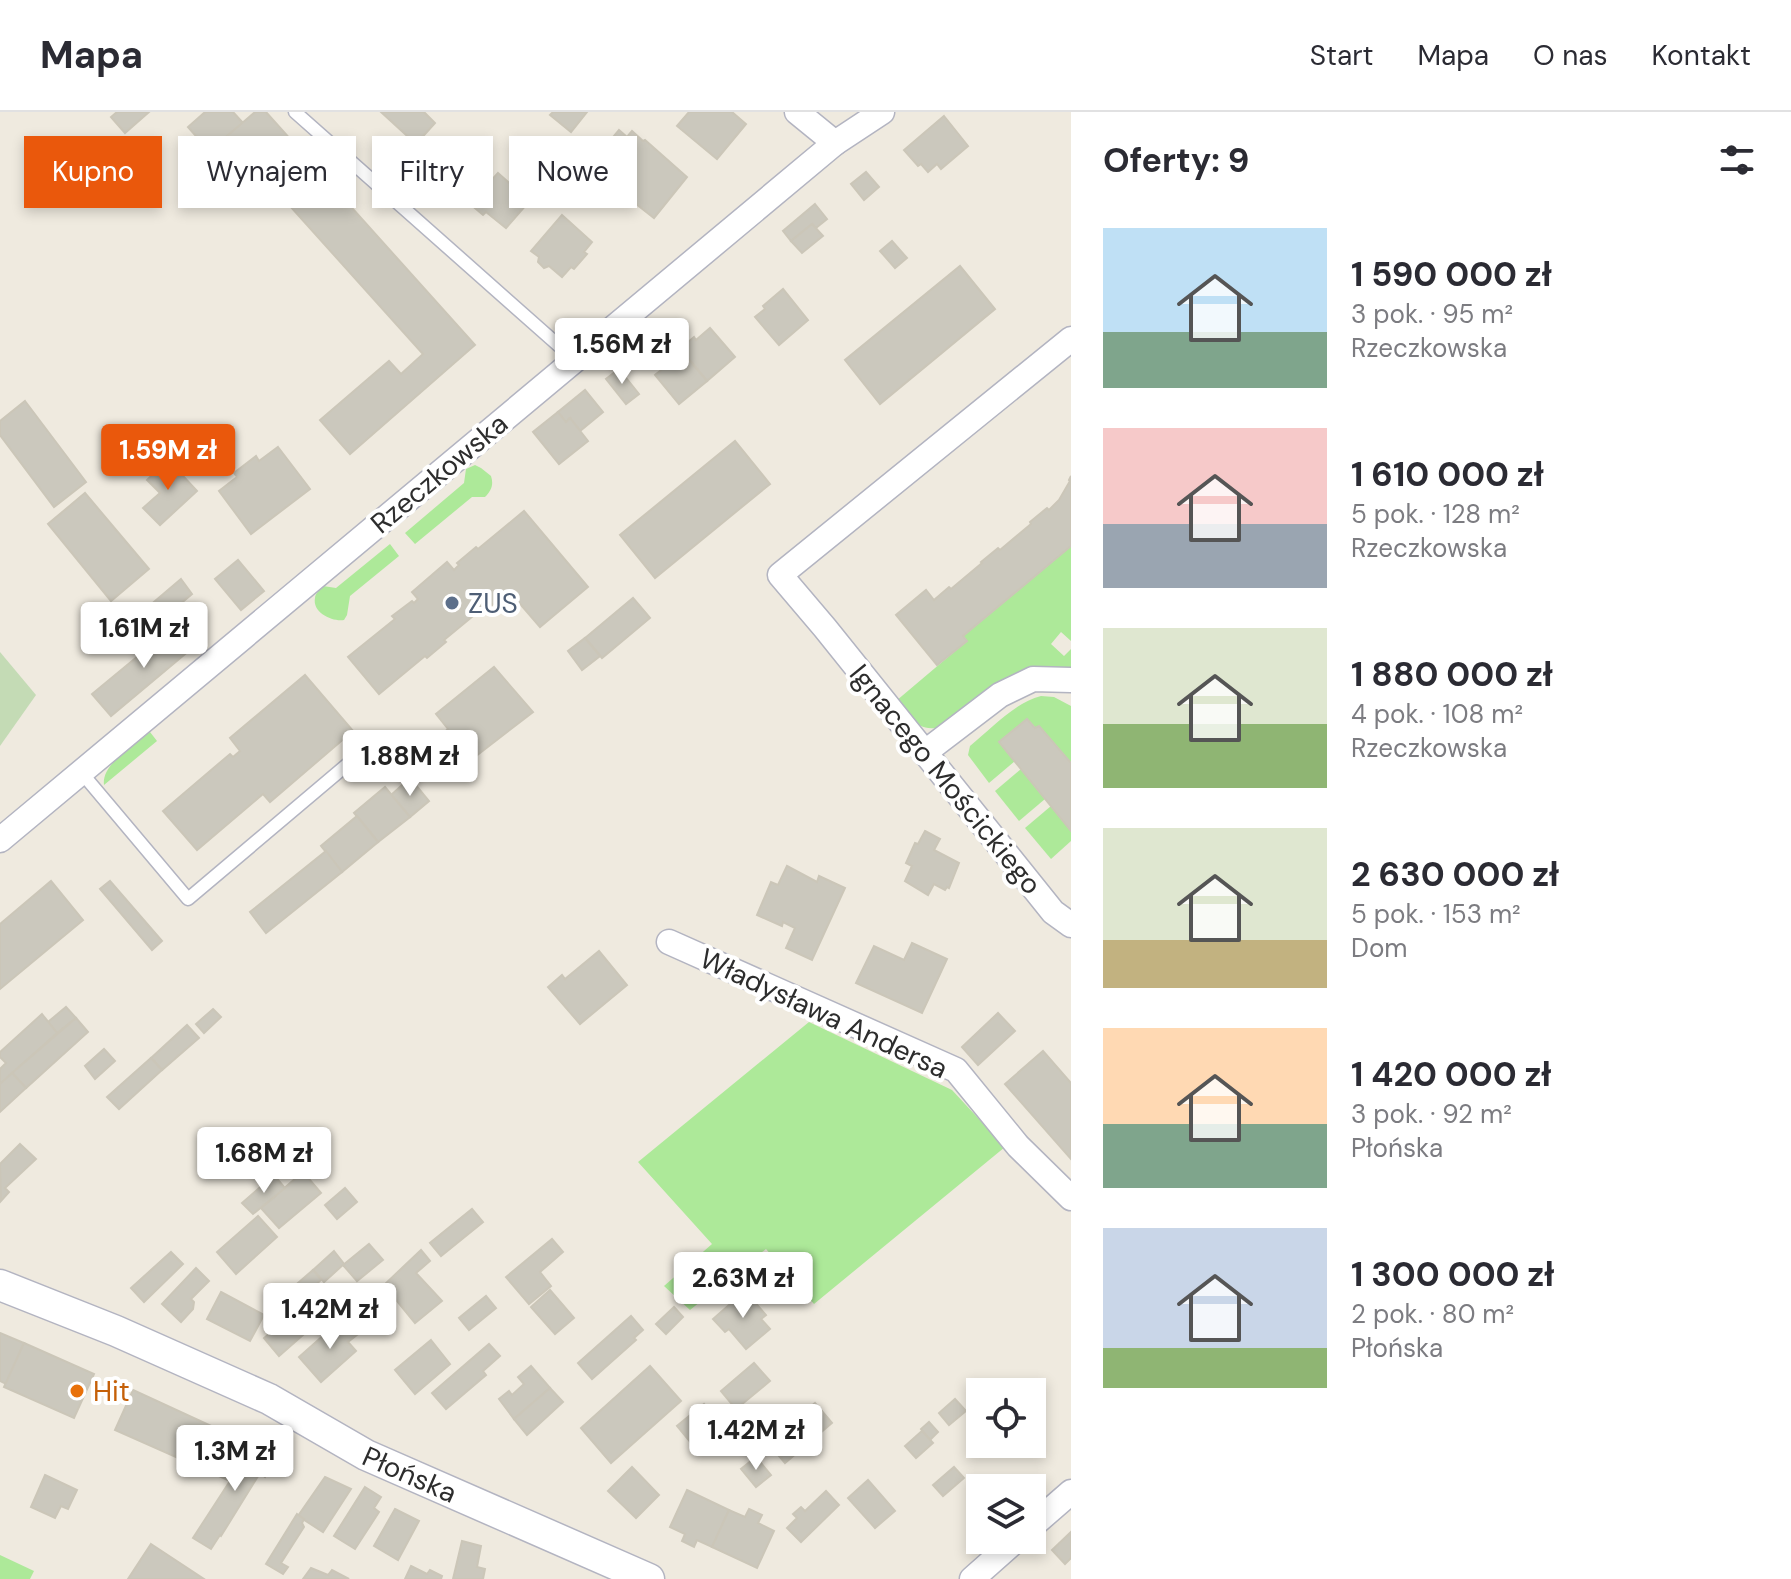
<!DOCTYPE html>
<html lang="pl">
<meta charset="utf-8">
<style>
body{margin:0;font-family:"DM Sans",sans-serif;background:#f7f7f7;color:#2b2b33;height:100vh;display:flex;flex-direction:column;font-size:30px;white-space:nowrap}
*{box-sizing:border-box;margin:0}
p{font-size:26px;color:#7c7c81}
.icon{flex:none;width:44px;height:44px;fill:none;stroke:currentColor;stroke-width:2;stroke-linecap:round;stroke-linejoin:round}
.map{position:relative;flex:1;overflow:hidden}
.side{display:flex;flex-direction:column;background:#fff;width:720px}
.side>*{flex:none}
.top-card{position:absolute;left:24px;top:24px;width:760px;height:72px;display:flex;gap:16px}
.buttons{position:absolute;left:966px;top:1266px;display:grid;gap:16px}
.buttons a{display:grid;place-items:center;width:80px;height:80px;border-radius:0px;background:#fff;box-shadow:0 4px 12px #0003;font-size:40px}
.price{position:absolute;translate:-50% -68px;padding:0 18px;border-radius:8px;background:#fff;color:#222;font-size:26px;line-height:52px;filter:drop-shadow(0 2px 4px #0008)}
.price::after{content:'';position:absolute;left:50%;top:48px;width:24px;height:18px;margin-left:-12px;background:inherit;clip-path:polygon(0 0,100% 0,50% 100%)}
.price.active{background:#ea580c;color:#fff}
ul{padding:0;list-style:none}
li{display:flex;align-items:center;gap:24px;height:200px;padding:0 32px}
li span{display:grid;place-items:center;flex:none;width:224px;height:160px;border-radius:0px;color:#555}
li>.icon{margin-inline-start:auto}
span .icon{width:96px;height:96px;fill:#fffc;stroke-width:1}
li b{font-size:34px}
h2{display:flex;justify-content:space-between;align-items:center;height:96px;padding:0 32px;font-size:34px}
.chip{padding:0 28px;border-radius:0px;background:#fff;box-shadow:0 4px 12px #0003;font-size:28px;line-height:72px}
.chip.active{background:#ea580c;color:#fff}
header{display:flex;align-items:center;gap:48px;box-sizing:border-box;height:112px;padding:0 40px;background:#fff;border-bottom:2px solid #e1e1e2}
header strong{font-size:38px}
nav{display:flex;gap:44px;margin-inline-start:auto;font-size:28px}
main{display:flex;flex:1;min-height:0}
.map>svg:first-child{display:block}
.green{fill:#ade999}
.cemetery{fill:#c4dbb5}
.building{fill:#cbc8bd;stroke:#cbc6b8;stroke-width:2}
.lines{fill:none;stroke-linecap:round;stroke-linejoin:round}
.service-casing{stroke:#b3b4c1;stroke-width:15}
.minor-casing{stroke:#b3b4c1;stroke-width:27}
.tertiary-casing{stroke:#b3b4c1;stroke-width:33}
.service{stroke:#fff;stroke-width:12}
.minor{stroke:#fff;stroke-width:24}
.tertiary{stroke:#fff;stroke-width:30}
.service-dot{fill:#5c6f8a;stroke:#fff;stroke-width:3}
.food-dot{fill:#e8710a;stroke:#fff;stroke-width:3}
.labels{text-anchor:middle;stroke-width:8;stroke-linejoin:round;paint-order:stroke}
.street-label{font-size:28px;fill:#2d2d2d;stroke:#fff}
.service-label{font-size:28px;fill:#4e5e75;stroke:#fff;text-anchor:start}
.food-label{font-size:28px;fill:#c56008;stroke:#fff;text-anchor:start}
</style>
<header>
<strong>Mapa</strong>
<nav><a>Start</a><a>Mapa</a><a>O nas</a><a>Kontakt</a></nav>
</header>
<main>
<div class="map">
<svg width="1071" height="1467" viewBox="0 0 1071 1467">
<rect width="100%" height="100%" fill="#efeadf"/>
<!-- green -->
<g class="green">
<path d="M475,353L481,356L491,364C494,373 491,379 485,385H472L415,432L405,421L464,371L466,357Z"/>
<path d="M390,432L399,444L350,484L347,503L344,508C333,510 312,501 315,486C315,482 320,477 323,474L336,476Z"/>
<path d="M1071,434V529L1061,520L1051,532L1064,544L1071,537V558L940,615C918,621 908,604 896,589L967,529L963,524Z"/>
<path d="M1041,584L1054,585L1071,594V651L1039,614L1035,616L1027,607L999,630L1015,649L989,671L968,643L970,634C991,617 1014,591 1041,584Z"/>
<path d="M150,620L157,629L104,673C101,652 135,632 150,620Z"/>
<path d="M1021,657L1045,687L1019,709L995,679Z"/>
<path d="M1051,694L1071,719V729L1051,747L1025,716Z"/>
<path d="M809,910L952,978L1005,1035L814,1192L766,1137L690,1198L664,1174L712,1132L638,1050Z"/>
<path d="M0,1443L34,1459L30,1467H0Z"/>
</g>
<!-- cemetery -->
<path class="cemetery" d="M0,540L36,583L0,634Z"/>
<!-- building -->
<g class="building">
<path d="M117,0H149L125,21L111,5Z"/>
<path d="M205,0H233L243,11L227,24L236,34L218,49L188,15Z"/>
<path d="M255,0H266L475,233L350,342L320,308L389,249L401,262L423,242L227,24Z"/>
<path d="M381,0H424L435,11L416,32Z"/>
<path d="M553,0H587L571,20L550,3Z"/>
<path d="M689,0H732L746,12L717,47L677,14Z"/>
<path d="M944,4L968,34L941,57L937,52L928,60L921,52L918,54L904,38Z"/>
<path d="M619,18L627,25L632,19L643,29L645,28L687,65L654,106L597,61L613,42L605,35Z"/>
<path d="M442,35L460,51L424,91L405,74Z"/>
<path d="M866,60L879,75L864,88L851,72Z"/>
<path d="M498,61L516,77L520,73L533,85L506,116L486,100L483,103L470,92Z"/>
<path d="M815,92L827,107L816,116L812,112L791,129L783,119Z"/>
<path d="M562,103L592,130L584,140L587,142L574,157L571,155L562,165L549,154L544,156L538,150L539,145L531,139Z"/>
<path d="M812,112L823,124L802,141L791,129Z"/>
<path d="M892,129L907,146L895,156L880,139Z"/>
<path d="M960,154L995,197L880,292L845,248Z"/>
<path d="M783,177L808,208L779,233L755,205L765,197L763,194Z"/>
<path d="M710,216L735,245L707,269L680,237L694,225L696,228Z"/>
<path d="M680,237L707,269L679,292L655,263L669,252L666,249Z"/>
<path d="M619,257L639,282L626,292L606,267Z"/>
<path d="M585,278L603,300L580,319L570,306L566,310L558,300Z"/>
<path d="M25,289L86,370L54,395L0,323V309Z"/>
<path d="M558,300L566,310L570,306L588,329L559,352L533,320Z"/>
<path d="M735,329L770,372L655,466L620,423Z"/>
<path d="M278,335L310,377L251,422L219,379L237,365L234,361L256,344L259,349Z"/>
<path d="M168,348L197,379L160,413L143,396L160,381L147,368Z"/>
<path d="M1071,364V434L963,524L967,529L937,553L896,503L926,478L934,488L949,475L951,477L982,451L981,450L998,436L1000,438L1031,412L1030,410L1047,396L1049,398L1059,388L1070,369L1069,368Z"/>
<path d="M85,381L149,457L111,489L48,412Z"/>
<path d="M524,399L588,475L540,515L509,479L492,493L490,490L444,528L446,530L427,546L425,544L379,582L348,545L395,507L392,504L412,489L414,491L418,487L412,480L447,450L454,458L459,453L457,451L476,435L478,437Z"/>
<path d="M238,448L264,479L241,498L215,467Z"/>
<path d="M181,467L192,482L154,514L142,500Z"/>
<path d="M633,486L650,506L602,546L585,526Z"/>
<path d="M177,512L196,533L111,604L92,582Z"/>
<path d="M125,515L137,529L128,536L116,523Z"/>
<path d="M585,526L600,544L582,558L568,539Z"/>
<path d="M494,555L533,600L472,647L457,629L452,633L442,622L448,617L436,602Z"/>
<path d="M305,563L353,619L270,690L263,682L197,738L163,699L230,642L233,645L240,639L230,626Z"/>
<path d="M1027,607L1035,616L1039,614L1071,651V719L999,630Z"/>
<path d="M410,666L429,689L410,705L391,683Z"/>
<path d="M385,675L410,705L378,730L354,701Z"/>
<path d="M357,704L378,730L342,760L321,734Z"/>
<path d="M925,719L940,727L934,738L959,751L949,776L947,775L945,778L934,772L928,783L905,769L912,754L906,751L915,731L918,732Z"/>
<path d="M326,739L342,760L266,821L250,800Z"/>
<path d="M787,754L817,770L819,764L845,776L812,848L786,836L795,816L783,810L782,814L757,803L771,770L778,773Z"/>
<path d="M51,769L83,808L0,877V812Z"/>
<path d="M110,769L162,829L152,838L100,777Z"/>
<path d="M912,831L947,847L922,901L856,871L874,834L904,848Z"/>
<path d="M599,839L627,873L580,912L548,875L562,863L565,867Z"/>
<path d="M66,895L76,906L57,921L48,910Z"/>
<path d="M213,897L221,905L204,921L196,912Z"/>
<path d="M998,901L1015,919L978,953L962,935Z"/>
<path d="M42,902L57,921L0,972V957L6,951L0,945V940Z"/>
<path d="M76,906L88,920L26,976L12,961Z"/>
<path d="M187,913L199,926L162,958L151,946Z"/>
<path d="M104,937L115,949L95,967L85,954Z"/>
<path d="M1043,939L1071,971V1047L1005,972Z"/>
<path d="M151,946L162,958L119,997L107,985Z"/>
<path d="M12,961L26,976L0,1000V972Z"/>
<path d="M20,1032L36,1047L5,1076L9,1080L1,1089L0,1052Z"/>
<path d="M303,1060L321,1081L279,1116L261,1096Z"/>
<path d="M274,1063L285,1076L253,1102L242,1091Z"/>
<path d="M345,1076L357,1090L337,1107L325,1093Z"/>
<path d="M472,1097L483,1110L441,1144L430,1131Z"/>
<path d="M258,1104L277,1125L236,1162L217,1140Z"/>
<path d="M552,1127L563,1140L540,1160L551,1174L529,1192L506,1165Z"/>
<path d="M369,1132L383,1148L357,1169L343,1153Z"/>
<path d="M421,1138L430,1149L416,1161L442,1189L415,1211L384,1173Z"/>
<path d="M334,1139L344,1152L324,1170L313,1158Z"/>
<path d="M171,1140L183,1152L144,1190L131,1176Z"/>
<path d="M196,1156L209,1169L191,1187L194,1190L193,1197L181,1210L162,1192Z"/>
<path d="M313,1158L321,1168L286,1199L277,1189Z"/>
<path d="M550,1178L574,1206L555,1222L531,1195Z"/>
<path d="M745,1179L766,1203L761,1207L770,1217L746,1237L729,1217L725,1220L713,1207Z"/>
<path d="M221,1180L264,1203L250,1229L207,1207Z"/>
<path d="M486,1184L496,1196L469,1218L459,1206Z"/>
<path d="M674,1195L683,1205L666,1222L656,1212Z"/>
<path d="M296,1199L311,1216L279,1244L264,1226Z"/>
<path d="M631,1204L643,1218L634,1226L636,1228L592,1267L578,1251Z"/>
<path d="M342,1207L357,1223L348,1230L356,1239L321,1270L299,1245Z"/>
<path d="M0,1221L24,1231L6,1272L0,1269Z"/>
<path d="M431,1228L450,1252L415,1282L395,1258Z"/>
<path d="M24,1231L94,1262L74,1306L4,1275Z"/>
<path d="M489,1232L500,1244L483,1259L486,1263L446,1297L432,1281Z"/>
<path d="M754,1251L770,1269L736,1297L721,1279Z"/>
<path d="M531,1254L550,1276L514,1307L499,1287L509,1279L512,1283L524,1272L518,1265Z"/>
<path d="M650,1254L681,1289L611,1351L581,1316Z"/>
<path d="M550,1276L563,1290L527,1323L514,1307Z"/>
<path d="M133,1278L246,1330L237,1350L241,1352L230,1369L115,1318Z"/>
<path d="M955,1287L966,1299L949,1313L939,1301Z"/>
<path d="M815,1291L832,1311L785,1351L768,1331Z"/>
<path d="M704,1292L724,1316L697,1338L677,1314Z"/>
<path d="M929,1310L938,1320L930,1328L921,1317Z"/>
<path d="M922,1319L933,1331L916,1346L905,1334Z"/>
<path d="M246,1330L273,1342L270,1346L275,1349L265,1365L260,1361L221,1424L220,1423L211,1437L193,1426L241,1352L237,1350Z"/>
<path d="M756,1345L771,1363L756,1375L741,1357Z"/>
<path d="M632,1355L659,1383L636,1406L608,1379Z"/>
<path d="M954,1355L964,1366L943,1384L933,1373Z"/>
<path d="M45,1363L77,1378L68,1397L61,1394L55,1406L31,1395Z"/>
<path d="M325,1365L351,1377L323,1420L298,1404Z"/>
<path d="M868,1368L895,1399L875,1416L848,1386Z"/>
<path d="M365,1375L381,1385L374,1396L379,1400L355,1437L334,1424Z"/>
<path d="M687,1378L729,1398L712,1435L697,1428L694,1435L682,1429L685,1422L670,1415Z"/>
<path d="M826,1379L839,1393L801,1430L787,1416L797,1406L793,1402L801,1395L805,1399Z"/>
<path d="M395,1397L419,1409L398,1448L374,1434Z"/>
<path d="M749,1397L762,1403L758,1411L774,1419L757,1456L712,1435L729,1398L745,1405Z"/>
<path d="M297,1402L304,1407L302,1411L304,1415L281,1451L288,1455L283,1462L266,1452Z"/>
<path d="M1071,1420V1446L1065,1452L1052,1438Z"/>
<path d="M462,1429L481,1434L477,1455L485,1457L483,1467H453Z"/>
<path d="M151,1432L204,1467H128Z"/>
<path d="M411,1454L427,1462L430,1458L442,1464L441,1467H405Z"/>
<path d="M311,1456L328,1463L332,1458L349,1467H303Z"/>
</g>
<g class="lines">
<!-- service casing -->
<g class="service-casing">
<g id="service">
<path d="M295,0L575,248"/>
<path d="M81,660L188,787L368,635"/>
</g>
</g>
<!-- minor casing -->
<g class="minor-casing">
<g id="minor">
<path d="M797,0L835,31"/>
<path d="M1071,227L780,463L825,516L1053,800L1071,813"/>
<path d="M924,641L1000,583L1033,567L1071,568"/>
<path d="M0,728L835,31L882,0"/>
<path d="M669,830L956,958L1018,1034L1071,1086"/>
<path d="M1032,1414L1071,1380"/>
<path d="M972,1467L1016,1428"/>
</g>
</g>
<!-- tertiary casing -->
<g class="tertiary-casing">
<g id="tertiary">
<path id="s1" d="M0,1173L116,1219L269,1287L366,1343L649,1467"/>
</g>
</g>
<!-- service -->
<use href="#service" class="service"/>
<!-- minor -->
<use href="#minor" class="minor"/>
<!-- tertiary -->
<use href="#tertiary" class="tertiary"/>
</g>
<!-- markers -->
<circle class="service-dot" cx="452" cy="491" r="8"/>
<circle class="food-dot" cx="77" cy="1279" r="8"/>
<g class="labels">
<!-- street labels -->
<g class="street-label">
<text transform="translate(439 361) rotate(-40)" y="10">Rzeczkowska</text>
<text transform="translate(946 667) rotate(51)" y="10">Ignacego Mościckiego</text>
<text transform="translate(824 901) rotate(25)" y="10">Władysława Andersa</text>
<text dy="10" stroke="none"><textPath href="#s1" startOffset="452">Płońska</textPath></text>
</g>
<!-- service labels -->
<g class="service-label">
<text x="468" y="501">ZUS</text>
</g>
<!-- food labels -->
<g class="food-label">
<text x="93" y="1289">Hit</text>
</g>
</g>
</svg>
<div class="buttons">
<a><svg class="icon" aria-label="locate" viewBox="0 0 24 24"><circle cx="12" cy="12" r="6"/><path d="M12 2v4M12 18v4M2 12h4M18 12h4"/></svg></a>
<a><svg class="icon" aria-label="layers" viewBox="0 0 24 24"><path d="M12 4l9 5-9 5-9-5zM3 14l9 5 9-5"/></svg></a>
</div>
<b class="price" style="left:622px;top:274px">1.56M zł</b>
<b class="price active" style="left:168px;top:380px">1.59M zł</b>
<b class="price" style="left:144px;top:558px">1.61M zł</b>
<b class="price" style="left:410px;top:686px">1.88M zł</b>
<b class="price" style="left:264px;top:1083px">1.68M zł</b>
<b class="price" style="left:743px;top:1208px">2.63M zł</b>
<b class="price" style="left:330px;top:1239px">1.42M zł</b>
<b class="price" style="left:756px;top:1360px">1.42M zł</b>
<b class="price" style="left:235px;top:1381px">1.3M zł</b>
<div class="top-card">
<a class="chip active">Kupno</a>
<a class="chip">Wynajem</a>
<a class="chip">Filtry</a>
<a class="chip">Nowe</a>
</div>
</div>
<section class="side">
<h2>Oferty: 9<svg class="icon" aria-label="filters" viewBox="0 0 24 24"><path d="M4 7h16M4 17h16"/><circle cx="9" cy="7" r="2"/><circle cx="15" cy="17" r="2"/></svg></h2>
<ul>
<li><span style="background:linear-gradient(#bfe0f5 65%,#7fa58c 0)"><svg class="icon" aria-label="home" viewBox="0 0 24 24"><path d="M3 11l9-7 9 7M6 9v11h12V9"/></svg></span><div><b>1 590 000 zł</b><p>3 pok. · 95 m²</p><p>Rzeczkowska</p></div></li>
<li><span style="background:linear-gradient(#f6c9c9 60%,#9aa5b1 0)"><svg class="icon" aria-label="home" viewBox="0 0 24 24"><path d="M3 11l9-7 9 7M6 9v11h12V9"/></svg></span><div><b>1 610 000 zł</b><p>5 pok. · 128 m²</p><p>Rzeczkowska</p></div></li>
<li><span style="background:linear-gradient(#dfe7d0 60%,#8fb573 0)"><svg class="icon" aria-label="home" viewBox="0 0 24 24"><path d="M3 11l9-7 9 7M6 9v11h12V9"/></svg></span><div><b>1 880 000 zł</b><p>4 pok. · 108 m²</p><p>Rzeczkowska</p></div></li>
<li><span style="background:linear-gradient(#dfe7d0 70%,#c2b280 0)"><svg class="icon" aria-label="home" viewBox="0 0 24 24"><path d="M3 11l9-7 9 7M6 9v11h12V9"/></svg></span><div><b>2 630 000 zł</b><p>5 pok. · 153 m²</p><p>Dom</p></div></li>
<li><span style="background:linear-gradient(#ffd9b3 60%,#7fa58c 0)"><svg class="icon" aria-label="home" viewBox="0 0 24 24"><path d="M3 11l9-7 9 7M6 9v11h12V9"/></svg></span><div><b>1 420 000 zł</b><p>3 pok. · 92 m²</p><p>Płońska</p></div></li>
<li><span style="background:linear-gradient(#c9d6e8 75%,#8fb573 0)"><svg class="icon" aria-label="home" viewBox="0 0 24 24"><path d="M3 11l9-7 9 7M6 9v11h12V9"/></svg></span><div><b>1 300 000 zł</b><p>2 pok. · 80 m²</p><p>Płońska</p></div></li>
</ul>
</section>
</main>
